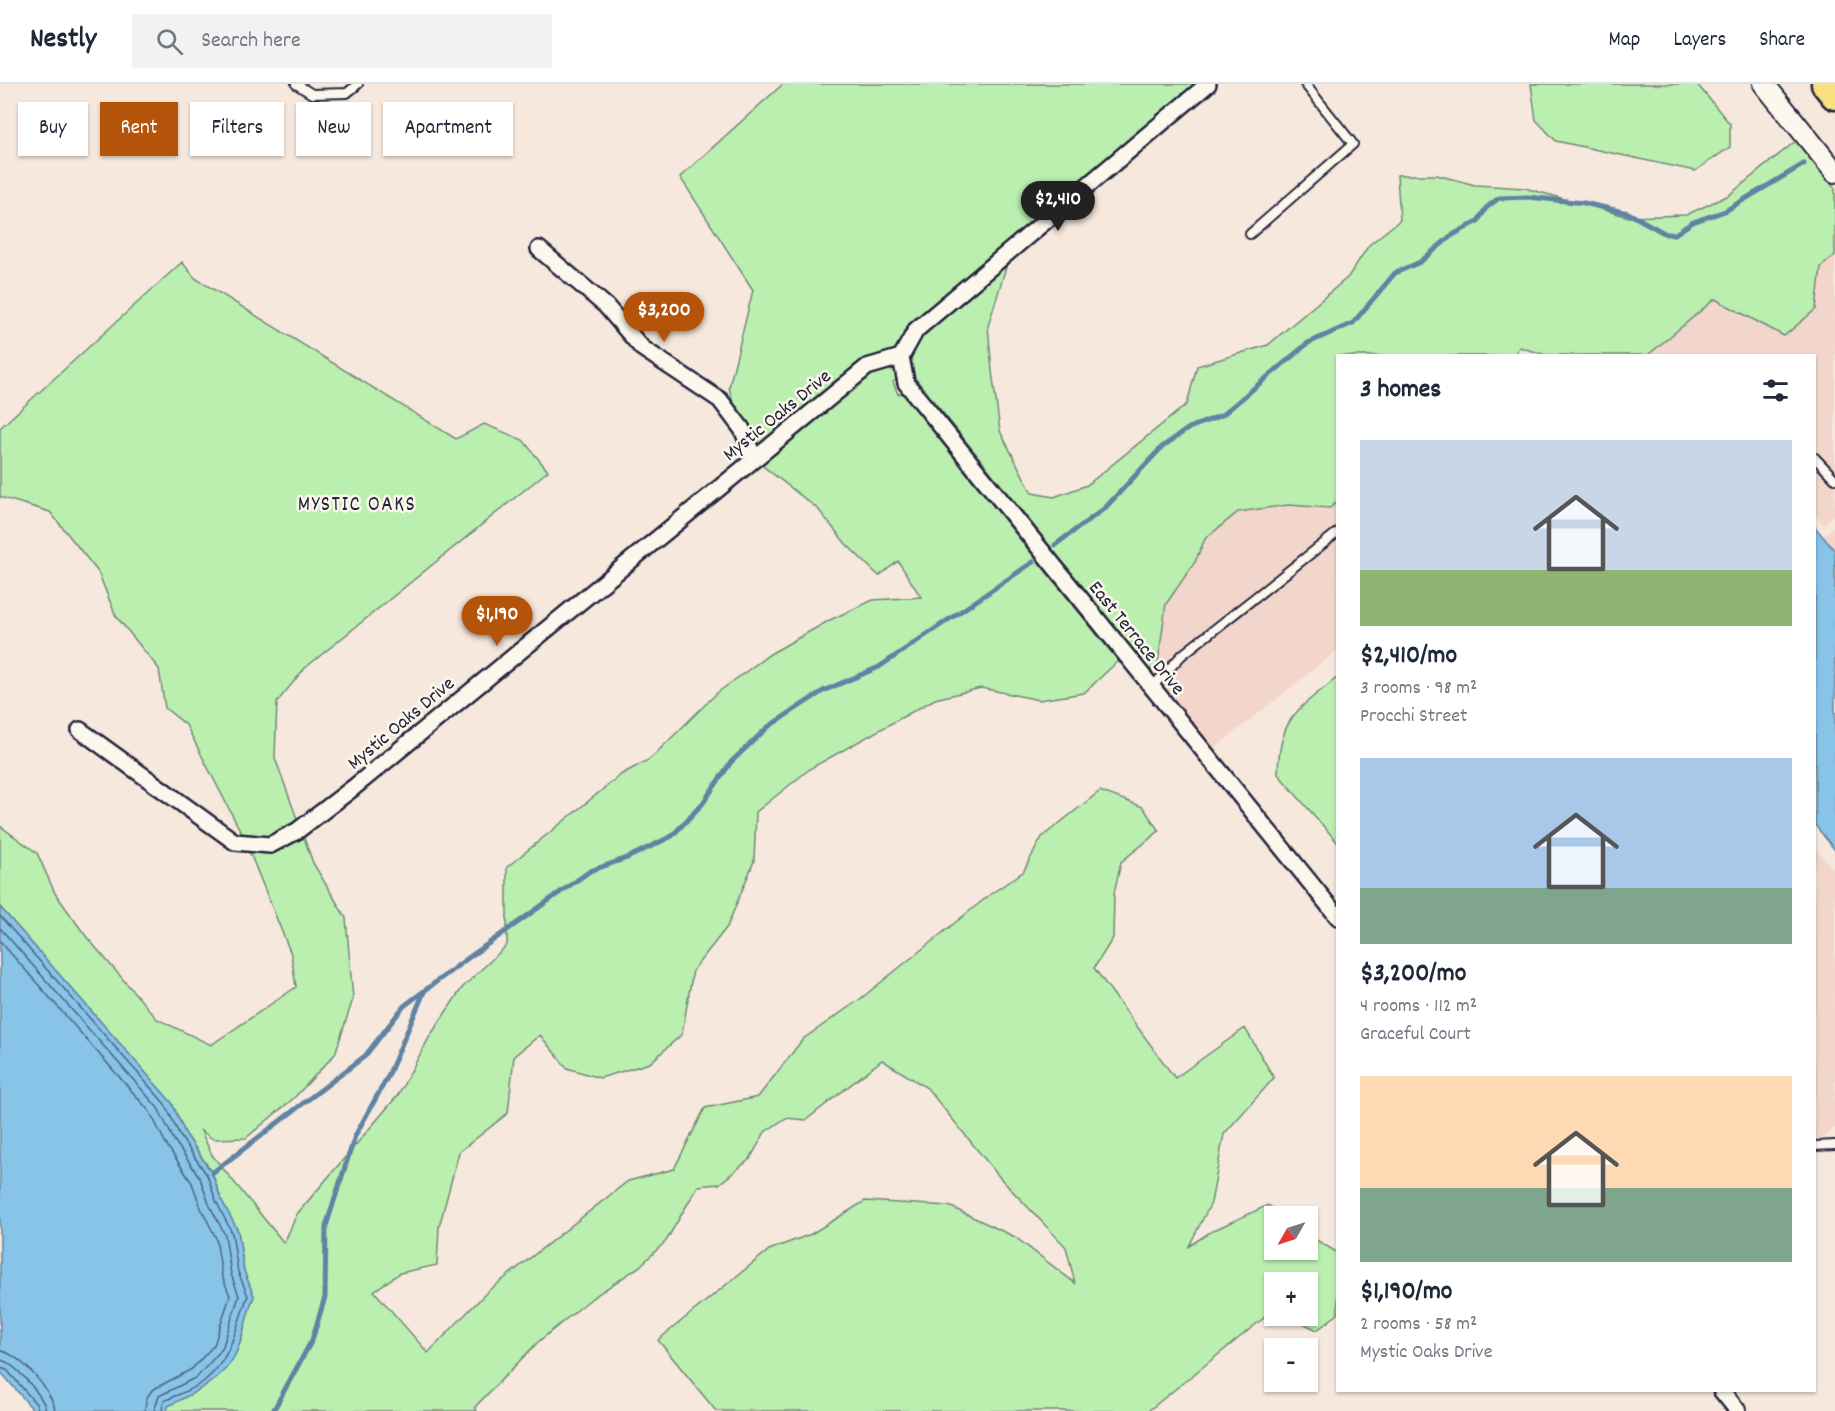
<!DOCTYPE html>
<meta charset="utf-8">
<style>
body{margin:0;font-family:Dekko,sans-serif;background:#f2f2f3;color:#1f2937;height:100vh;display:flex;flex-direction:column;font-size:22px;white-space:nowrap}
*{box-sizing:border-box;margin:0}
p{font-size:20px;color:#747a83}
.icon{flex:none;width:33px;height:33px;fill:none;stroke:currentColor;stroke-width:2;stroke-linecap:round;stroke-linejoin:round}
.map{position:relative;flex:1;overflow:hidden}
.drawer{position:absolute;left:1336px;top:270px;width:480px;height:1038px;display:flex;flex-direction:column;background:#fff;border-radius:0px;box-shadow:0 2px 4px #0004}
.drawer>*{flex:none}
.hud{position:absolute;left:18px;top:18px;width:570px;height:54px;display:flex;gap:12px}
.needle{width:39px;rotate:231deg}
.buttons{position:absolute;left:1264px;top:1122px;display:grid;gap:12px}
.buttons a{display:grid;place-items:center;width:54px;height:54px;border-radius:0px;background:#fff;box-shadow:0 2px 4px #0004;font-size:30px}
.price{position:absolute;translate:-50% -51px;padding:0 14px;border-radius:21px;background:#b45309;color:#fff;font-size:20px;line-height:39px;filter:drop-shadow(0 2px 3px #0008)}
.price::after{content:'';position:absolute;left:50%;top:36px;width:18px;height:14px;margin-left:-9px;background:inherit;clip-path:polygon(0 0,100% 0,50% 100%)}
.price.current{background:#222;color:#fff}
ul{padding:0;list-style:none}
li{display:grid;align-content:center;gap:12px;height:318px;padding:0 24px}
li span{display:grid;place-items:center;height:186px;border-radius:0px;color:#555}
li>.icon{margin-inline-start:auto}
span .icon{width:108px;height:108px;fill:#fffc;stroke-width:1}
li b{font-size:26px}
h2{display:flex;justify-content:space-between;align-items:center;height:72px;padding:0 24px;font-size:26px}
.chip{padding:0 21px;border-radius:0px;background:#fff;box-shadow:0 2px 4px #0004;font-size:21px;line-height:54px}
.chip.current{background:#b45309;color:#fff}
header{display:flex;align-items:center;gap:36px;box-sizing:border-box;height:84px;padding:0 30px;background:#fff;border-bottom:2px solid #e0e1e3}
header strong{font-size:28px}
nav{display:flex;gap:33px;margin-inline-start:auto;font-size:21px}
.search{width:420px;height:54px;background:#f2f2f3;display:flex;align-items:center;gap:15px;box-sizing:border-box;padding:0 21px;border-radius:0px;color:#747a83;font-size:22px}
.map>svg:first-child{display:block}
.built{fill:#f2d6cb}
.green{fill:#bbefb0;stroke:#6e8876;stroke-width:1.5}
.water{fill:#88c4e8;stroke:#5f83a3;stroke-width:1.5}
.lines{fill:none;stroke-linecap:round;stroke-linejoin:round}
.shore{stroke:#4b6380;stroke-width:1.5}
.stream{stroke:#5f83a3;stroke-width:5}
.service-casing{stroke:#22223b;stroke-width:12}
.minor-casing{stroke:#22223b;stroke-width:20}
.tertiary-casing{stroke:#22223b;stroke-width:24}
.motorway-casing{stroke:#22223b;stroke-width:33}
.service{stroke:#fbf7ec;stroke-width:8}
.minor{stroke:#fbf7ec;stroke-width:15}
.tertiary{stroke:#fbf7ec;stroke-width:20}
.motorway{stroke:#f9e181;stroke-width:28}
.labels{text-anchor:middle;stroke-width:5;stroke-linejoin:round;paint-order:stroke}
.street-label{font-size:20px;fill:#22223b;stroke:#fbf7ec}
.neighbourhood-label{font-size:21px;letter-spacing:1.5px;fill:#22223b;stroke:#fbf7ec}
</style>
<header>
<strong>Nestly</strong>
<div class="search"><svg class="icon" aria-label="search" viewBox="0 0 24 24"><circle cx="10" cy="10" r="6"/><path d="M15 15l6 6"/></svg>Search here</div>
<nav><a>Map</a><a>Layers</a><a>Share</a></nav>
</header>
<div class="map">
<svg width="1835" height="1327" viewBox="0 0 1835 1327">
<rect width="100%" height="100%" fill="#f7e8dd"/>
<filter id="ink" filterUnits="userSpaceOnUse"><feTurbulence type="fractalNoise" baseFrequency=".0167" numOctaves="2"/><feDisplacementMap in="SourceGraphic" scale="12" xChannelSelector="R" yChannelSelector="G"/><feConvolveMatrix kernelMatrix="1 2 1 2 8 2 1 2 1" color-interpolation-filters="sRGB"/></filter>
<g filter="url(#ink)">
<!-- built -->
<g class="built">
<path d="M1835,171V429L1824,441L1815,430V272H1648L1715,215L1816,225L1821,183Z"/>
<path d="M1338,417V566L1214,665L1149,585L1157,586L1166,520L1195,478L1205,455L1238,428L1288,421L1330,424Z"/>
<path d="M1835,440V467L1823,453Z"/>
<path d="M1815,764L1835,787V1044L1815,1059Z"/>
</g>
<!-- green -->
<g class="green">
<path d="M783,0H1194L911,240L893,270L896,296L893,298L898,310L902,309L1120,579L1117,578L1084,609L1039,616L981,604L935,615L811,684L756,728L754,777L727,843L693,886L682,950L650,979L600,994L567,984L540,951L514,972L508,1029L459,1068L439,1143L437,1181L400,1189L374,1207L428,1269L487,1208L628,1097L674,1085L705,1024L758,1013L803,955L859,916L992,809L1023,788L1042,753L1100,707L1143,723L1159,747L1121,778L1114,809L1113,854L1094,884L1175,994L1245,944L1274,994L1224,1050L1211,1119L1189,1162L1212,1147L1268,1121L1283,1132H1275V1166H1308V1151L1338,1169V1230L1317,1246L1289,1232H1308V1198H1275V1225L1148,1327H716L658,1256L769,1166L811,1150L865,1117L949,1122L1015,1153L1075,1199L1066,1163L1001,1095L927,1004L882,976L806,1036L786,1034L765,1048L750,1075L719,1100L698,1102L666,1157L639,1183L592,1214L538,1258L475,1323L477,1327H167L168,1322C192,1310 222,1296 235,1271C243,1256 246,1231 254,1212L244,1187L238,1147L221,1115L212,1088L185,1049L172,1019L0,823V742L37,769L55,809L85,851L157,935L211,961L296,903L291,870L243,752L186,641L165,624L159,585L116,532L98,488L50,428L0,413V344L182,178L195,194L456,355L484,340L523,356L548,387L305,584L277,618L275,674L313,779L346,834L353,915L335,970L294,1014L246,1054L213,1055L201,1047L212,1071L284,1159L297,1130L398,1011L430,952L462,904L507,861V783L622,690L650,675L717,609L770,570L830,536L873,516L921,513L898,477L879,492L846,460L818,425L746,369L729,303L753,206L680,93Z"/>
<path d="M1531,0H1697L1730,40V63L1695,87L1556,57L1536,36Z"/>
<path d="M1797,56L1835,104V171L1821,183L1816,225L1784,252L1715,215L1648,271H1546L1519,263L1515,272H1338V417L1330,424L1288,421L1238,428L1205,455L1195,478L1166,520L1157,586L1149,585L915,294L911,274L923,251L1007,180L988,242L992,287L1000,347L1032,409L1054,413L1087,401L1187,320L1197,282L1268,261L1348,193L1369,161L1400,136L1397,91H1437L1475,101L1525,104L1629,133L1686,131L1729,111Z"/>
<path d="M1338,593V759L1278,690C1279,633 1297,626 1338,593Z"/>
</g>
<!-- water -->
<g class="water">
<path d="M1815,443L1835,467V766L1815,741Z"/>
<path d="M0,823L172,1019L185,1049L212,1089L221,1115L238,1147L244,1187L254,1212C246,1231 243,1255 235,1271C223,1296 192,1310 168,1322L167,1327H34L0,1287Z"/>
</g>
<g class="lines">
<!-- shore -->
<g class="shore">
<path d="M0,832L165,1020L180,1052L207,1091L216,1117L232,1149L238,1188L248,1212C234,1246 233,1274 203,1298C192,1306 176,1311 164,1317L162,1327"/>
<path d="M0,844L158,1024L174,1056L200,1094L209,1120L225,1151L231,1190L239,1212L222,1265L197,1293L159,1312L154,1327"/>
<path d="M0,857L150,1028L166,1060L192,1099L201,1124L216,1154L222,1192L230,1212L214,1261L192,1285L152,1306L146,1315L145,1327"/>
<path d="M0,1267C19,1268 54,1309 55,1327"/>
<path d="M0,1276C13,1277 45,1314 46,1327"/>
<path d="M0,1284L7,1286L37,1321L38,1327"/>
</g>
<!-- stream -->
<g class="stream">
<path d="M1055,461L1105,424L1162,363L1189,344L1222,331L1308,259L1353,239L1395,189L1420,178L1451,152L1478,137L1486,124L1499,114L1528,113L1584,119L1628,129L1666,150H1675L1693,138L1725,127L1804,80"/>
<path d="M212,1089L365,972L404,922L468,874L590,787L627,774L672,752L703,719L731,678L768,643L823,607L879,583L1033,478"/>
<path d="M273,1327L312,1256L325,1213L326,1142L355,1052L388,992L424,908"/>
</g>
<!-- service casing -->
<g class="service-casing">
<g id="service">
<path d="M296,0L312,10L347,9L358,0"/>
<path d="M1250,150L1353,60L1305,0"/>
<path d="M1815,374L1835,395"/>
<path d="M1152,603L1182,571L1338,448"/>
<path d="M1815,1062L1835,1061"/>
</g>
</g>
<!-- minor casing -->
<g class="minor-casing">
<g id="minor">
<path d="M1208,0L916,246L901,273L906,299L1338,833"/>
<path d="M539,165L606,222L642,264L720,316L742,345L754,374"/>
<path d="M80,646L235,758L270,761L297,747L353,704L867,283L901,273"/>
<path d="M1721,1306L1738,1327"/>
</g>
</g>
<!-- tertiary casing -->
<g class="tertiary-casing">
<path id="tertiary" d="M1764,0L1835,88"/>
</g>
<!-- motorway casing -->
<g class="motorway-casing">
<path id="motorway" d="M1826,0L1835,11"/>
</g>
<!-- service -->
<use href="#service" class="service"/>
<!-- minor -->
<use href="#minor" class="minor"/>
<!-- tertiary -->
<use href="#tertiary" class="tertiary"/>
<!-- motorway -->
<use href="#motorway" class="motorway"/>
</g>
</g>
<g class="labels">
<!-- street labels -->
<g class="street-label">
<text transform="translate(776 330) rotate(-39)" y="7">Mystic Oaks Drive</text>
<text transform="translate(1138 553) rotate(51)" y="7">East Terrace Drive</text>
<text transform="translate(400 638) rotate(-40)" y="7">Mystic Oaks Drive</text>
</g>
<!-- neighbourhood labels -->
<g class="neighbourhood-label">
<text x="357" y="426">MYSTIC OAKS</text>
</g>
</g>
</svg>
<div class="buttons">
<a><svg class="needle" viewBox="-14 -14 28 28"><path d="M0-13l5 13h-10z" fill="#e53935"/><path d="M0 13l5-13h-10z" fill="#747a83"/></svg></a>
<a>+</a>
<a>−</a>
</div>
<b class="price current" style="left:1058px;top:148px">$2,410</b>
<b class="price" style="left:664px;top:259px">$3,200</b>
<b class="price" style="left:497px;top:563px">$1,190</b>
<div class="hud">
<a class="chip">Buy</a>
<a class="chip current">Rent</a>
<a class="chip">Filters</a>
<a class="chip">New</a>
<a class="chip">Apartment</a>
</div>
<section class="drawer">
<h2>3 homes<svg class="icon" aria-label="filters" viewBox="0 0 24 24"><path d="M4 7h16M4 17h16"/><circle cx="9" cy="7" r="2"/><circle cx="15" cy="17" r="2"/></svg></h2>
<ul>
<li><span style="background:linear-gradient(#c9d6e8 70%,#8fb573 0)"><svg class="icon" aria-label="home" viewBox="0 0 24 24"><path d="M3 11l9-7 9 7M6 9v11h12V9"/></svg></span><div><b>$2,410/mo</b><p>3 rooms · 98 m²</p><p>Procchi Street</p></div></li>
<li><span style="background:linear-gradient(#a9c7e8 70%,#7fa58c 0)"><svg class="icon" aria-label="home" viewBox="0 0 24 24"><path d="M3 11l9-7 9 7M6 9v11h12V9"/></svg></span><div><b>$3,200/mo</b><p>4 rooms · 112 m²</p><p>Graceful Court</p></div></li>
<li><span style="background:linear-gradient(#ffd9b3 60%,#7fa58c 0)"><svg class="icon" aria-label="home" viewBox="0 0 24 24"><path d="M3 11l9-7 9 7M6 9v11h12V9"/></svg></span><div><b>$1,190/mo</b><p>2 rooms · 58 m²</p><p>Mystic Oaks Drive</p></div></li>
</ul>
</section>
</div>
